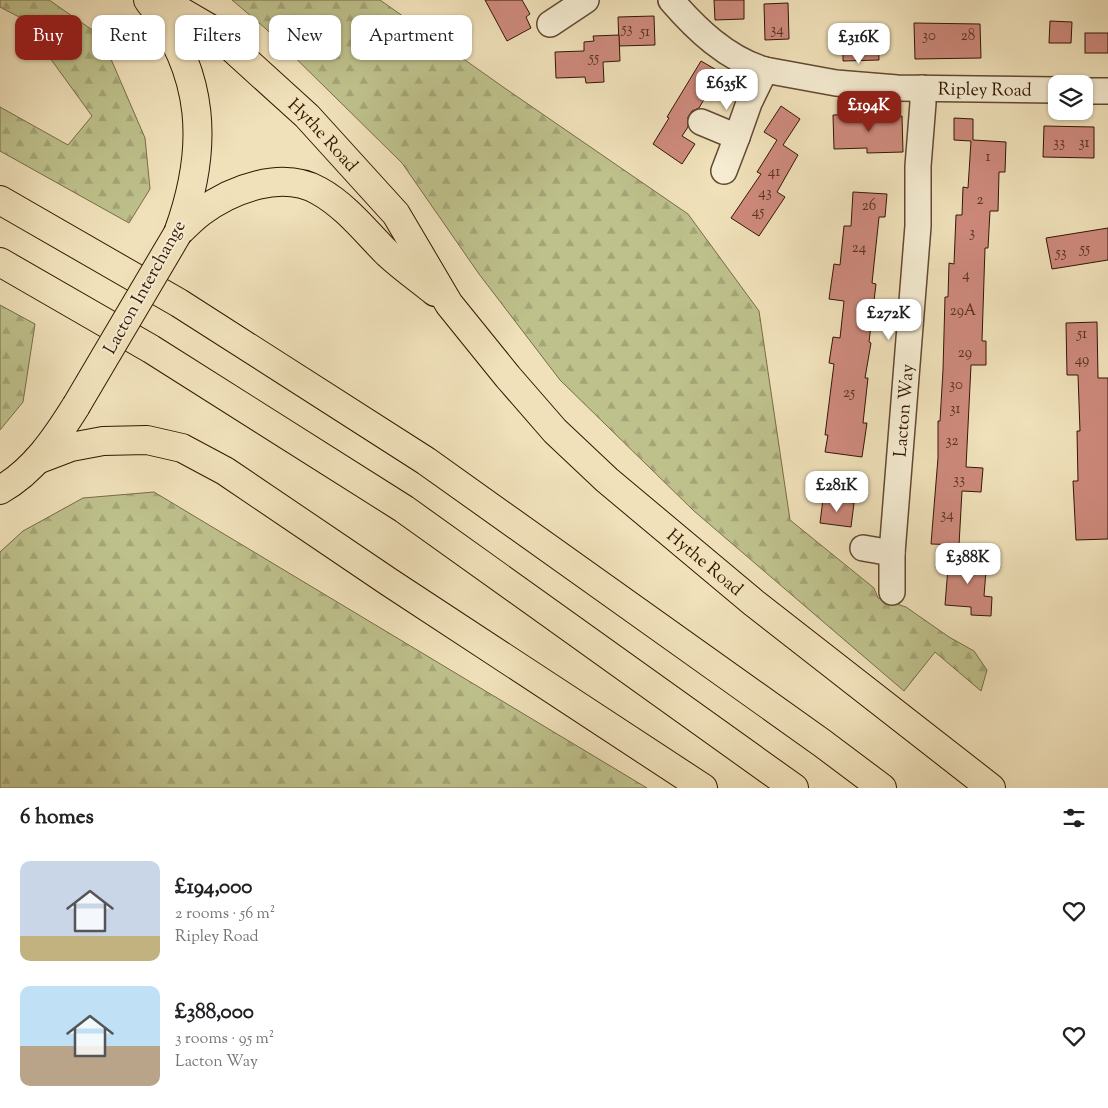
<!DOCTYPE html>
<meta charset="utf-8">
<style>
body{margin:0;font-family:"Sorts Mill Goudy",serif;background:#f2f2f2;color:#202124;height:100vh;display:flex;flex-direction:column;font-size:19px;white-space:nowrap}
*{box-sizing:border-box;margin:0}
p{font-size:16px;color:#757577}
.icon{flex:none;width:28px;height:28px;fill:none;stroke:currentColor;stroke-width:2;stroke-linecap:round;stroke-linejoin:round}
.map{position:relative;height:788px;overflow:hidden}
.side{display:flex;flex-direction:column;background:#fff;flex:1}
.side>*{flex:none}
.hud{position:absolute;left:15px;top:15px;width:500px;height:45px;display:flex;gap:10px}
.fabs{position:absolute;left:1048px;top:75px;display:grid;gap:10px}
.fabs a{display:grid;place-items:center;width:45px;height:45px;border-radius:10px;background:#fff;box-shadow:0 1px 4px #0004;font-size:25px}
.price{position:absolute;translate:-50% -42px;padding:0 11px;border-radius:10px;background:#fff;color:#222;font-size:16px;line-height:32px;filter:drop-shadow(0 1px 2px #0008)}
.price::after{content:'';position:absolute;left:50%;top:30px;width:15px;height:11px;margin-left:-8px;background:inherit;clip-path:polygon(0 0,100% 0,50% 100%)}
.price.on{background:#8f2418;color:#fff}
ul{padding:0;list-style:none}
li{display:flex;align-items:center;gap:15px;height:125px;padding:0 20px}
li span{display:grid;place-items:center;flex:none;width:140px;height:100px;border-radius:10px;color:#555}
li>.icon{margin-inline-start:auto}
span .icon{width:60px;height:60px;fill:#fffc;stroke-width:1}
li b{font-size:21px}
h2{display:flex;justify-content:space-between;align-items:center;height:60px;padding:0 20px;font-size:21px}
.chip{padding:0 18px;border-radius:10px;background:#fff;box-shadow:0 1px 4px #0004;font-size:18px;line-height:45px}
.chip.on{background:#8f2418;color:#fff}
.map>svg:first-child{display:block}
.forest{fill:url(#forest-firs);stroke:#786c48}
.building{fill:#ce8a7d;stroke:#331603}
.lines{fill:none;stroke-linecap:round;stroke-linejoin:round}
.street-casing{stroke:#624931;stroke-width:28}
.primary-casing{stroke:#331603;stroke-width:30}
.highway-casing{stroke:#331603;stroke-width:30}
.street{stroke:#f5ecd2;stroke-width:25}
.primary{stroke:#f0e1ba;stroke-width:28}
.highway{stroke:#f0e1ba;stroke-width:28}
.highway-bridge-casing{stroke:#331603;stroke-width:30;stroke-linecap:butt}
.highway-bridge{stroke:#f0e1ba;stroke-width:28}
.labels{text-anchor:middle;stroke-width:4;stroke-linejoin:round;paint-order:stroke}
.number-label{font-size:15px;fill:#5a3322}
.street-label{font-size:18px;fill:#331603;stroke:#f5ecd2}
</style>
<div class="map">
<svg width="1108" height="788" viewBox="0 0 1108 788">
<defs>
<pattern id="forest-firs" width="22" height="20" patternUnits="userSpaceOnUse" patternTransform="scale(1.25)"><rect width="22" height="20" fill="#bec18c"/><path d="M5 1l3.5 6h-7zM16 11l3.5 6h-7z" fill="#a4a577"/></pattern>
</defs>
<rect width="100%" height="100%" fill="#f0e1ba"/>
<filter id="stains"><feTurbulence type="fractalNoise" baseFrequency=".004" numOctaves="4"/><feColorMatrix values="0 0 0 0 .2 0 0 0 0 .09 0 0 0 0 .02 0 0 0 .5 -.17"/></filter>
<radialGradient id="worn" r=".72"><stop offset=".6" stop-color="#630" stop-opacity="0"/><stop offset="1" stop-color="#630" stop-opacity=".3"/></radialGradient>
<!-- forest -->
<g class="forest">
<path d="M0,0H49L101,36L145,138L150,189L129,223L0,151V107L68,145L92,116L21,18L0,7Z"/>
<path d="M232,0H380L506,89L688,214L759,311L790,520L874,588L878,598L906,607L949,637L974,651L987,670L981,691L935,652L904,691L694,511L560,380L479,274L402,163L265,28Z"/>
<path d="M0,305L35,324L23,402L0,430Z"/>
<path d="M154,492L647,788H0V552L23,531L83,498Z"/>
</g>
<!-- building -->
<g class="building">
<path d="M485,0H522L530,14L526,17L531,28L507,41Z"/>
<path d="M714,0H744V19L715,20Z"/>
<path d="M788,3L789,39L765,40L764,4Z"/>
<path d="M654,16L655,45L619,46L618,17Z"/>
<path d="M1050,21L1072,22L1071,43H1049Z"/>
<path d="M914,23L980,24L981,58L915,59Z"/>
<rect x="1085" y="33" width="23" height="20"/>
<path d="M619,35L620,61L603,62L604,82L586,83L585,77L556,78L555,52L584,51V42L594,41L593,36Z"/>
<path d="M878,35L879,60L843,61V37Z"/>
<path d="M701,61L720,72L699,108L692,111L688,117V127L682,136L695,144L682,164L653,144L669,118L667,117Z"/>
<path d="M781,106L800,119L783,145L798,155L777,192L785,197L759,236L731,218L761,174L757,172L777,140L764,132Z"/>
<path d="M857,114V117L902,116L903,152L867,153V148L834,149L833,115Z"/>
<path d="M954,118L973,119V140L1006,142L1005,172H999L998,211H990L988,248H985L982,341H986V365H971L966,467L983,468L981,492L962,491L959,545L931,544L938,458V421H940L943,370L945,297H948L949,263L954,264L956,215H962L963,187L968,188L971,141L954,140Z"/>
<path d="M1044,126L1094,127V158L1043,157Z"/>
<path d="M853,192L887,194L885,217H879L872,283L876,284L869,342L871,343L865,378H868L863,423H867L862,457L825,452L828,435H825L834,364L829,363L833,337L840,338L844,301L829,299L834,264L840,265L844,226H851Z"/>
<path d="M1108,228V260L1052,269L1046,238Z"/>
<path d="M1097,322L1098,378H1108V539L1076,540L1073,481H1078L1077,431H1080L1078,375H1067L1066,323Z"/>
<path d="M823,499L854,503L851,527L820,523Z"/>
<path d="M949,555L987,558L984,596L992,597L991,616L971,615V607L945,605Z"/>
</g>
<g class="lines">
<!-- street casing -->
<g class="street-casing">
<g id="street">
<path id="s1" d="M671,0C696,29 727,59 765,70L836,83L897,88L1056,90"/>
<path d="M550,24L586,0"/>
<path d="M1084,91H1108"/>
<path d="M701,122L737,137"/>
<path d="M724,171L737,137L749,103L765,70"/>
<path d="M863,548L892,553"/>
<path id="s2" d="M892,592V553L918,226V166L923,103L922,88"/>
</g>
</g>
<!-- primary casing -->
<g class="primary-casing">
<g id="primary">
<path id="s3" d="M161,0L211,29L307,116L396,214L449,304L508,377L555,431L607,480L754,603L991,788"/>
<path d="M178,233C185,226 193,218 201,212C232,189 282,170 319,191C346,206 366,232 387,253C402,267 419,279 435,292"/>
</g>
</g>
<!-- highway casing -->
<g class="highway-casing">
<g id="highway">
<path d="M148,0C206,73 209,148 178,233"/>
<path d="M0,200L179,303L426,461L822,743L882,788"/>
<path d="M0,262L151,349L404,509L794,788"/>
<path d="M37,460L71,447L103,441L147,440L182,448L225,471L389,582L703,788"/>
<path d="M0,490C34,471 56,438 76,406"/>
</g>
</g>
<!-- street -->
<use href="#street" class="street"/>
<!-- primary -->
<use href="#primary" class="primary"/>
<!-- highway -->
<use href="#highway" class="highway"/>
<!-- highway-bridge casing -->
<g class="highway-bridge-casing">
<path id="highway-bridge" d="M76,406L178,233"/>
</g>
<!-- highway-bridge -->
<use href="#highway-bridge" class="highway-bridge"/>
</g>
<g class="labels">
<!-- number labels -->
<g class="number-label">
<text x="627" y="33">53</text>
<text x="777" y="34">34</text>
<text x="645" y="36">51</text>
<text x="929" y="40">30</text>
<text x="968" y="40">28</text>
<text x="594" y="62">55</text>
<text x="1059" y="147">33</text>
<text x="1084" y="147">31</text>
<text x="988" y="161">1</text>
<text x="774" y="176">41</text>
<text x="765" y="197">43</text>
<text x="980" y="204">2</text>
<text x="869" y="210">26</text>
<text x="758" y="216">45</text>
<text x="972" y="237">3</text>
<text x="859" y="252">24</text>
<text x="1085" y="253">55</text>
<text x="1061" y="257">53</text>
<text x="966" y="279">4</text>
<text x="963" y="315">29A</text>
<text x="1082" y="338">51</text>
<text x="965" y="357">29</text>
<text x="1082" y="364">49</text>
<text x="956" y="389">30</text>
<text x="849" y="397">25</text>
<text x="955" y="413">31</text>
<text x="952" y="445">32</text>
<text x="959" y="484">33</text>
<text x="947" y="519">34</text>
</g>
<!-- street labels -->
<g class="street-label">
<text dy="6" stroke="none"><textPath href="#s1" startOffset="340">Ripley Road</textPath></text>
<text dy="6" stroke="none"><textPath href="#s3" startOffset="212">Hythe Road</textPath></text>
<text transform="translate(144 287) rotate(-61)" y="6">Lacton Interchange</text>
<text dy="6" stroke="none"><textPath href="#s2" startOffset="182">Lacton Way</textPath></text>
<text dy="6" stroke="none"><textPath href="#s3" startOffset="789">Hythe Road</textPath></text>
</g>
</g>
<rect width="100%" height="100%" filter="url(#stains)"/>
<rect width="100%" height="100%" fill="url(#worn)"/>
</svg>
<div class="fabs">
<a><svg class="icon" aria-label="layers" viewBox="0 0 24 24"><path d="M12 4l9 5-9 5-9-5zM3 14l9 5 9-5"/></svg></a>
</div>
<b class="price" style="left:859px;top:65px">£316K</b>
<b class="price" style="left:727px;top:111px">£635K</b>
<b class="price on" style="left:869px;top:133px">£194K</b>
<b class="price" style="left:889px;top:341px">£272K</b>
<b class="price" style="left:837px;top:513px">£281K</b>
<b class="price" style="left:968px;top:585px">£388K</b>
<div class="hud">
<a class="chip on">Buy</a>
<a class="chip">Rent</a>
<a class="chip">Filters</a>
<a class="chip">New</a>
<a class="chip">Apartment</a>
</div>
</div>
<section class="side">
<h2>6 homes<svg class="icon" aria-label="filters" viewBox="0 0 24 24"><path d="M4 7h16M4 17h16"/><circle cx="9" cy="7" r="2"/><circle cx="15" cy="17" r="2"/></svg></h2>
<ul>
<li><span style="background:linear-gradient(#c9d6e8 75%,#c2b280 0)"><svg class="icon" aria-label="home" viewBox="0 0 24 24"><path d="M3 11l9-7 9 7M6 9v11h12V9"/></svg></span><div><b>£194,000</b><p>2 rooms · 56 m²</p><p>Ripley Road</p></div><svg class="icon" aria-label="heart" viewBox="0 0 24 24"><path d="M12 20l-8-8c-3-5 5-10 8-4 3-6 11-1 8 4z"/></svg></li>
<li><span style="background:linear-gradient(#bfe0f5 60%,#b9a48a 0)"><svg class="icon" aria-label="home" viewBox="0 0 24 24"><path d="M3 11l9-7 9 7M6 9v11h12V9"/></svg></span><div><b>£388,000</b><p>3 rooms · 95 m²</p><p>Lacton Way</p></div><svg class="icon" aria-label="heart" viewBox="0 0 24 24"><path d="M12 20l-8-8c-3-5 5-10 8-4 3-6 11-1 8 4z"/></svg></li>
</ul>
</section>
